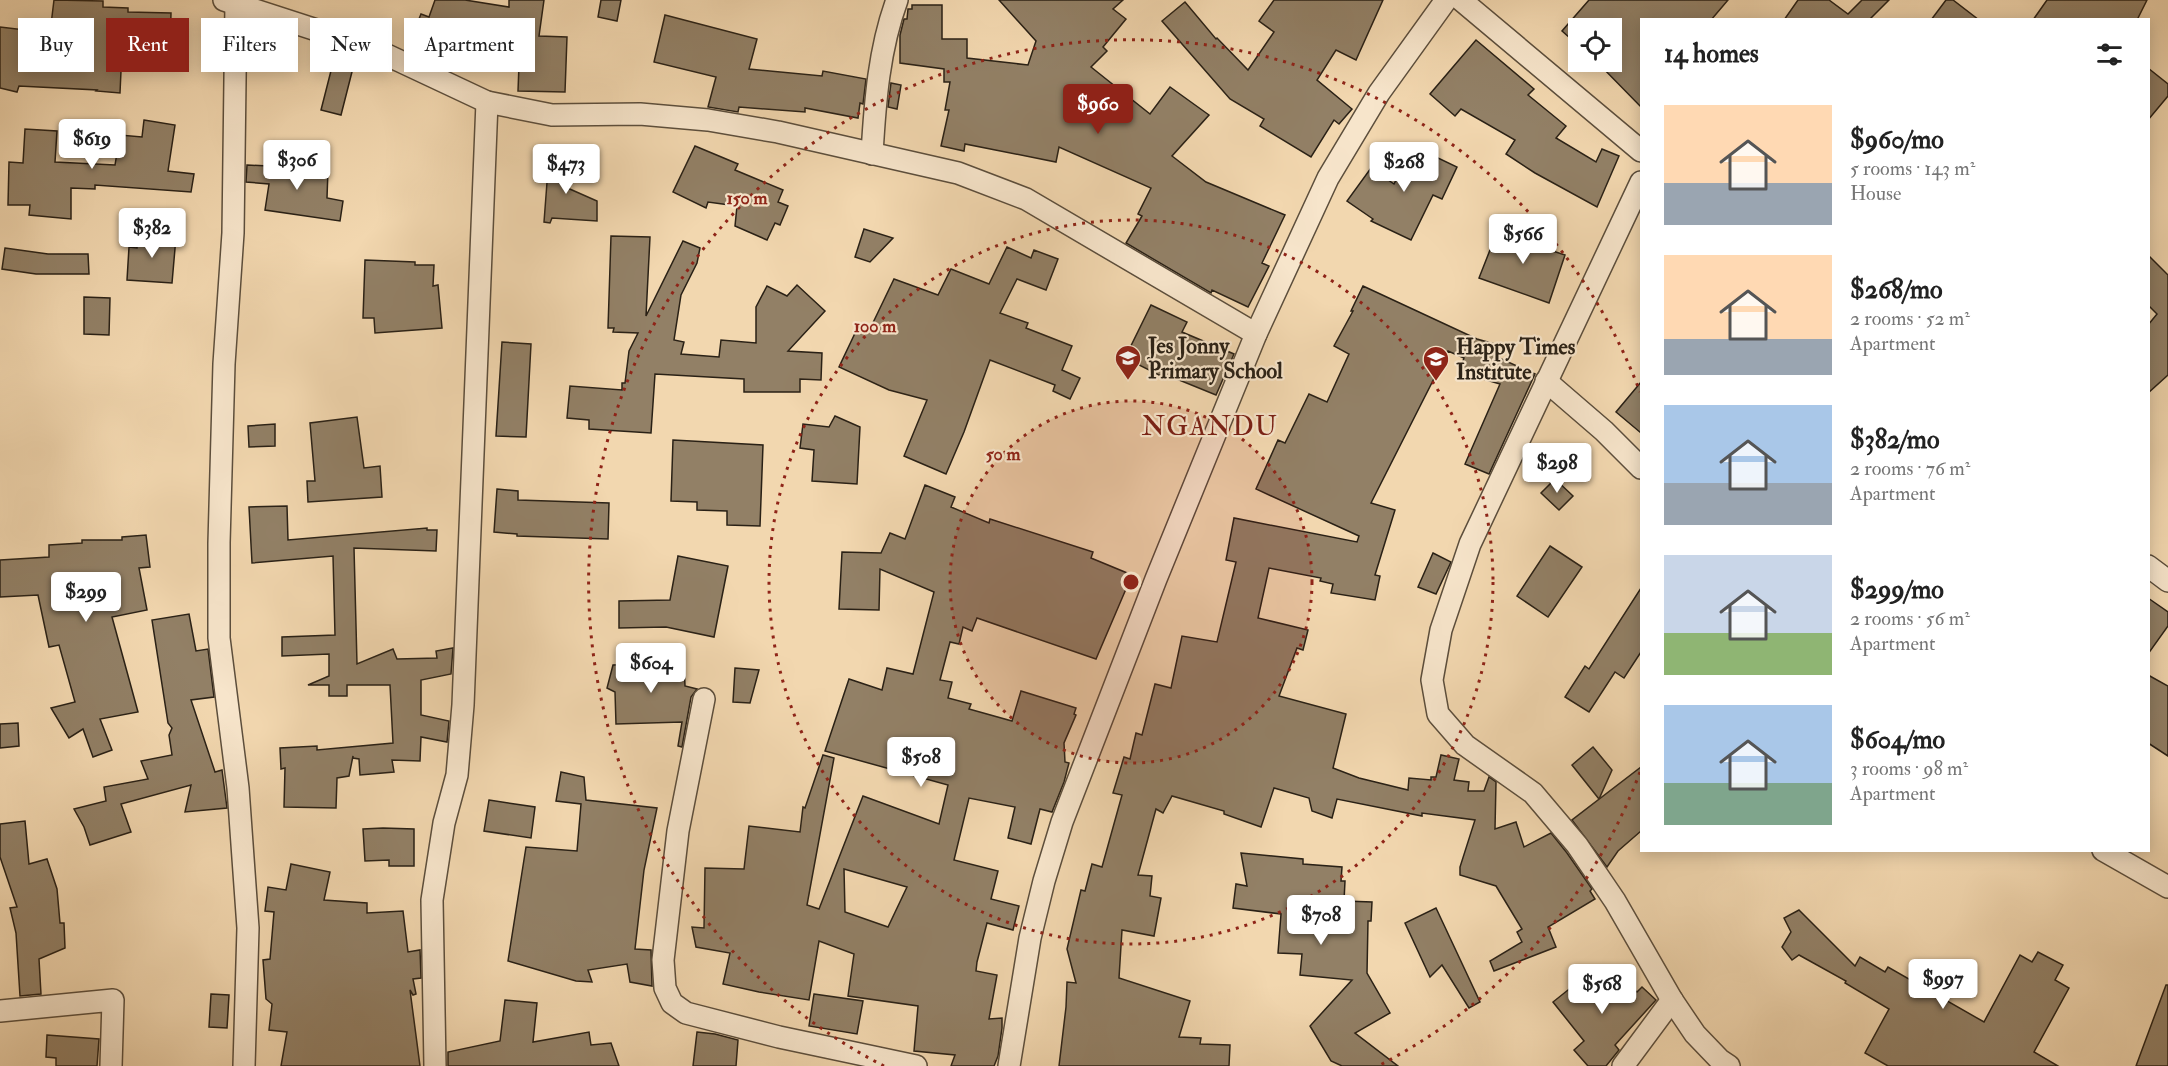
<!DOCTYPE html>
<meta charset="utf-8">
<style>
body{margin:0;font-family:"IM FELL Double Pica",serif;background:#f6f6f6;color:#222;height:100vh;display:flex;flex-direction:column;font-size:22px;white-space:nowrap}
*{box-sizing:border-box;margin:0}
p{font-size:20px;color:#767676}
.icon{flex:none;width:33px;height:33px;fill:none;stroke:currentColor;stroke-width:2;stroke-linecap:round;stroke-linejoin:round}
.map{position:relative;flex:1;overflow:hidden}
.sheet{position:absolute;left:1640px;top:18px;width:510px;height:834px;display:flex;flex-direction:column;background:#fff;border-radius:0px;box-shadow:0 3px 15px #0003}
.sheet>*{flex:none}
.banner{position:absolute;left:18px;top:18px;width:570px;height:54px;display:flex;gap:12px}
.fabs{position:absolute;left:1568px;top:18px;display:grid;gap:12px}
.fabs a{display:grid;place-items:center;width:54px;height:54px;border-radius:0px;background:#fff;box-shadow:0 3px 15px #0003;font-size:30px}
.price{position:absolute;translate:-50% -51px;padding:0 14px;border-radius:6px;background:#fff;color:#222;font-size:20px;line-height:39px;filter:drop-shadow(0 2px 3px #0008)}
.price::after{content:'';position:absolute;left:50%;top:36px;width:18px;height:14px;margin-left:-9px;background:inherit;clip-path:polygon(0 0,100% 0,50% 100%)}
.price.on{background:#8f2418;color:#fff}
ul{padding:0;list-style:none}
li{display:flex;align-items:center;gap:18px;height:150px;padding:0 24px}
li span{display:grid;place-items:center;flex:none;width:168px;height:120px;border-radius:0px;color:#555}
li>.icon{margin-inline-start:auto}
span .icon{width:72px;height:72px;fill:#fffc;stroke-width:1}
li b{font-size:26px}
h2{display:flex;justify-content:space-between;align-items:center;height:72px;padding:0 24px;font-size:26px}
.tag{padding:0 21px;border-radius:0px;background:#fff;box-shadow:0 3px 15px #0003;font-size:21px;line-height:54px}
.tag.on{background:#8f2418;color:#fff}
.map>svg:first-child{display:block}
.building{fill:#928066;stroke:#2a2116;stroke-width:1.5;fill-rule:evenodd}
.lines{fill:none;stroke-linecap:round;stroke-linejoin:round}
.minor-casing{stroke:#5c4e3c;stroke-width:24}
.minor{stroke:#f7e5cb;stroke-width:21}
.ring{fill:none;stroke:#8f2418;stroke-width:3;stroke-dasharray:3 6}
.labels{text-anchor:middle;stroke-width:4.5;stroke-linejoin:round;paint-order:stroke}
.poi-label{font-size:22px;font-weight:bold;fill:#2a2116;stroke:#f7e5cb;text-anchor:start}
.quarter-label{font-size:26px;letter-spacing:1.5px;fill:#7a1f14;stroke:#f7e5cb}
.centre{fill:#8f2418;stroke:#f7e5cb;stroke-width:3}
.ring-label{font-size:18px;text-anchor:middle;font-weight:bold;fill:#8f2418;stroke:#f7e5cb;stroke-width:4.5;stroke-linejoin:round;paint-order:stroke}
</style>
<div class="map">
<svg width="2168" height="1066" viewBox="0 0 2168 1066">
<rect width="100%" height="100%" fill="#f2d7af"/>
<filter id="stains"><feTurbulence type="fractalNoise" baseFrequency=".00333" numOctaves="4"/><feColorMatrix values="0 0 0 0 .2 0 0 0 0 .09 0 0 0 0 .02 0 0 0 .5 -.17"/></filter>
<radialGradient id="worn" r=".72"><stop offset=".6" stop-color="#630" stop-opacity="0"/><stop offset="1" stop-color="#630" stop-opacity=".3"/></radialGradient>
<!-- building -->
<g class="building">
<path d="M54,0L103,1V7L128,8V12L171,13L170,48H155V50L122,49L120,93L96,91L97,90L19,86L17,92L0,88V27L50,33Z"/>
<path d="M435,0H465L509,7V0H544L539,36L567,37L565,92L518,91L519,65L471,55L472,50L434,42L429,52L409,44L421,14L429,17Z"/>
<path d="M601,0H621L617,21L598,17Z"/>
<path d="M999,0H1123L1113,9L1126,19L1103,47L1107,51L1091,67L1150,114L1170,87L1209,115L1172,156L1206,182L1285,215L1262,263L1269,266L1248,307L1212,290L1211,293L1126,243L1142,216L1138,214L1151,188L1059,147L1056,162L965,144L964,151L941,146L949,110H945L950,82H944V69L900,63V35L904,19H907L908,9H912V5H942V39H967V58L1028,65L1036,41Z"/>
<path d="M1274,0H1383L1356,60L1336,50L1317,80L1352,109L1339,124L1334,120L1311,157L1260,126L1264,119L1230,99L1162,21L1185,2L1216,39L1217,38L1248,70L1274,32L1259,21Z"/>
<path d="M1589,0H1728L1711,20H1641V107L1597,62H1611V28H1578V45L1562,31Z"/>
<path d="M1798,0H1829L1848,14L1862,0H1889L1869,20H1784Z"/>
<path d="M1946,0H1953L1979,20H1931Z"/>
<path d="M2047,0H2147L2137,20H2033Z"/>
<path d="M665,15L757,39L749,69L822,76L823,71L866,79L863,104L860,103L858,118L805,108V112L739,107L738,112L708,107L716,77L654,62Z"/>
<path d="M1476,40L1534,89L1528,95L1566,126L1556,138L1596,162L1602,149L1619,156L1597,207L1535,173L1506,154L1515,140L1461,109L1455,116L1430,94Z"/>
<path d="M334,59L354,64L341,115L321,110Z"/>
<path d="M2148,68L2168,84V96L2148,120Z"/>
<path d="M891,83L901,85L897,109L888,107Z"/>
<path d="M144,120L175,125L168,171L194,174L191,192L95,185V189L71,188V219L29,215L30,205H8L9,162L23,163L25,129L57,131L55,162L115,165L120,135L142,137Z"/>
<path d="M695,146L738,164L735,170L783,190L778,202L788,206L780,225L775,223L767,240L735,226L737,206L708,202L706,208L673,192Z"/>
<path d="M1413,146L1457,167L1442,199L1433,195L1411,240L1371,221L1373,219L1347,201L1371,168L1394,184Z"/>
<path d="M549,156L573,158L563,186L597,201V221L552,218L550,223L544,222Z"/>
<path d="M247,165L328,169L327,198L343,201L340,221L265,210L269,184L246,182Z"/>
<path d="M1507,220L1530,228L1525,242L1565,255L1549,303L1479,278L1490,250L1495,252Z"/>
<path d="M864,229L893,238L870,262L855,257Z"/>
<path d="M138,235L176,237L172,283L127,280L129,247L137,248Z"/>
<path d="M611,236L650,237L646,316L683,241L700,248L697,263L681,295L674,340L684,342L681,354L719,357L721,340L756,343V307L767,286L787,296L797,285L825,311L788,351L822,353L821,380L800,379V392H744V379L655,374L651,433L589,429V420L567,418L570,386L622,390V383H625L629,351L638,333L613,332L614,328H608Z"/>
<path d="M1007,247L1031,258L1034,250L1058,259L1046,290L1017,279L1000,313L1028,323L1026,328L1072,346L1062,370L1080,378L1070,399L1053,391L1055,385L990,360L964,432L946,474L904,456L927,400L889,390L839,367L857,329L869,331L894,279L938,295L951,269L989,284Z"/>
<path d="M5,248L48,254H88L89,274H36L2,269Z"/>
<path d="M2148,255L2168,275V375L2148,393V325L2157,314L2148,305Z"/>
<path d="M365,260L415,262V265H434L433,286L438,285L442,328L375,333L374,318H363Z"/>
<path d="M1363,286L1477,339L1502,346L1499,358L1535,374L1489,474L1465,464L1500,384L1459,372L1464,358L1448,351L1371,503L1395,510L1375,575L1380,576L1375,600L1331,593L1333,584L1320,581L1321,578L1269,568L1258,618L1308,630L1303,650L1297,648L1279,696L1346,714L1333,768L1359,778L1408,790L1409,778L1431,780V777H1436L1441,755L1459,759L1454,780L1469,782L1468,791H1484L1489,777L1496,782L1495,829L1516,822L1524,847L1551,833L1567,853L1592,889L1590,891L1595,899L1548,927L1556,947L1494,971L1490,961L1522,942L1517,932L1522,929L1496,886L1460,875V867L1475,820L1422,813V816L1337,799L1332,818L1312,811L1309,798L1274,788L1261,827L1224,814V811L1172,796L1163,813L1156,809L1138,875L1152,876L1150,896L1161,898L1154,936L1122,930L1119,978L1190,1001L1179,1037L1201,1038L1200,1044L1230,1045L1229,1066H1059L1066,1007L1067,982L1076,983L1067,949L1081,890L1085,891L1092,864L1102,867L1122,795L1113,793L1124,757L1130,759L1136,733L1142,735L1155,684L1171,688L1182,636L1217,642L1236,562L1226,560L1234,518L1357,542L1359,536L1256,489L1278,440L1285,443L1309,394L1327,402L1349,354L1334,346L1353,311H1351Z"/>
<path d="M84,297L110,298L109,335L84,334Z"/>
<path d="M1151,305L1187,322L1182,332L1234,354L1216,395L1162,373L1161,376L1125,358Z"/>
<path d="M502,342L531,344L526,437L496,436Z"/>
<path d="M1641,382V433L1616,412Z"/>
<path d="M835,416L860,427L857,484L812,481L814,450L800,448L803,424L829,427Z"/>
<path d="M357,417L364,468L380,466L382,497L308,502L307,481H315L310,423Z"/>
<path d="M275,424V446L249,447L248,426Z"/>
<path d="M673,440L763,445L760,526L727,525V511L697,510V502L671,501Z"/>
<path d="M1555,479L1573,496L1559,510L1541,493Z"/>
<path d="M925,485L955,497L951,507L989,523L990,519L1093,552L1091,558L1132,575L1096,659L977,618L972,631L963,627L959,644L950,642L940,680L952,682L948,698L971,704L969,709L1012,721L1021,691L1076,708L1074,714L1076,715L1064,743L1065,762L1069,763L1064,782L1052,812L1040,809L1031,844L1008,838L1015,807L969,798L954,860L998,871L991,899L1019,906L1013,930L987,923L977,962L976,971L997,975L989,1019L1002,1018V1028L998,1056L994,1066H951L955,1055L914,1051L918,1006L848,996L854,954L819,941L809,1000L759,992L723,984L730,953L696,947L692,927L704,928L705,868L744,869L749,826L800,832L803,807L805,808L823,755L834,758L807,905L819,909L863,796L939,824L948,785L825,751L849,679L882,690L887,668L913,674L934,592L880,569L879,610L839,609L842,552L881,553L890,533L905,539ZM844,869L907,887L888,927L845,912Z"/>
<path d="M497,489L518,491V500L609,503L608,539L517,536V534L494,532Z"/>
<path d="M287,506L288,540L427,528V530H437L436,551L354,548L357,664L393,649L397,659L437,658L436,651L453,648L451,674L421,680V715L449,721L447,742L421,737L420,761L392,760L394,772L360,775L359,759L353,758V756L349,776L337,778L336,808L284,807L285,768L281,769L280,748L317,746V750L393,743L390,685H347V696H329V685H308L329,676V654L282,656V637L335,635L333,556L252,563L249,507Z"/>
<path d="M146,535L150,567L139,568L147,610L112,617L138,712L100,719L112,750L93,757L83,729L69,738L51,708L75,702L59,645L49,647L38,595L0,597V560L49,557V545L82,543V540H122V537Z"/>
<path d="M1550,546L1582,567L1548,617L1517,596Z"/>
<path d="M1433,553L1451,562L1436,594L1418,587Z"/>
<path d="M678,556L728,566L714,637L666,627L619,628V601L670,600Z"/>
<path d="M1641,588V652L1624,678L1615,672L1589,712L1565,697L1585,666L1589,669Z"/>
<path d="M2148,598L2168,612V626L2148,654Z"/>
<path d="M189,614L196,651L208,649L214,697L191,700L215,772L222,770L227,808L185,812L191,785L121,804L131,832L90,845L84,827L74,809L106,801L104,787L148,779L141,761L172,755L169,735L172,728L168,723L152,620Z"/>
<path d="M684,663L685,686L697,689L691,697L682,747L678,746L682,722L616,724L615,692L607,688L613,665Z"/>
<path d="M735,668L759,670L750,703L733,702Z"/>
<path d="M2148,675L2168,686V756L2148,743Z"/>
<path d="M18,723L19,746L0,748V724Z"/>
<path d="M1593,747L1612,770L1599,799L1572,765Z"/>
<path d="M1641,767V831L1618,851L1607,867L1572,820Z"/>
<path d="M561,772L584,777L586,800L657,808L644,870L635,949L651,950L652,986L630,982L627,964L588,970L592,982L576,981L508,961L526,847L577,851L581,804L556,801Z"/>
<path d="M489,800L535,807L531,838L484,831Z"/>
<path d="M25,821L29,864L47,859L57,889L60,923H64L65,948L39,959L41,994L20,996L16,933L10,908L17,907L0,857V824Z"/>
<path d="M383,828L414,829V866H389V860L365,861L363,829Z"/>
<path d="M1241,853L1303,859V864L1342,867L1341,881H1345L1344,901L1372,902L1371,921H1368L1367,973L1390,1013L1355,1033L1398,1066H1342L1331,1061L1310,1026L1352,980L1300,975L1302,954L1278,953L1281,914L1233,908L1236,884L1247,886Z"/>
<path d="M291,864L330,872L324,900L367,903V913L403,911L408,952L420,950L421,978L413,979L416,994L413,995L410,990L420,1066H281L287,1032L269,1030L272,1004L266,999L263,960L270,959L274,912L265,911L268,887L286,890Z"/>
<path d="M1436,908L1480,1002L1469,1008L1442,965L1430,977L1405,923Z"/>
<path d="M1799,910L1855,966L1860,957L1885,972L1888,967L1984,1022L2020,955L2032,962L2038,952L2063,965L2055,980L2069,988L2034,1052L2058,1066H1888L1865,1053L1889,1009L1845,983L1846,981L1799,955L1792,960L1782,947L1791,932L1784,918Z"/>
<path d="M1593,970L1605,985L1616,974L1637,992L1642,987L1656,1000L1615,1045L1619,1050L1606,1066H1588L1574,1050L1584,1041L1553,1002Z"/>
<path d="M2166,985H2168V1066H2136Z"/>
<path d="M211,994L229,995L227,1028L209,1027Z"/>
<path d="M814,994L863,1001L857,1034L809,1026Z"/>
<path d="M505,1000L537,1003L533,1042L589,1032L591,1045L611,1043L619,1066H448V1052L500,1041Z"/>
<path d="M697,1032L715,1034L738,1040L736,1066H693Z"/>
<path d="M47,1035L99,1039L97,1066H56V1058L46,1057Z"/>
</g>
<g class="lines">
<!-- minor casing -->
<g class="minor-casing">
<g id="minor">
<path d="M224,0L372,48L487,102L552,115L640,114L708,120L778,132L958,173L1026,199L1256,334"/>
<path d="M1461,0L1641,151"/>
<path d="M236,3L233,233L224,364L219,543V638L238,788L248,928L244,1066"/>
<path d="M872,154C875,102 879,49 897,0"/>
<path d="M1641,182L1470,544L1441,630L1432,680L1438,714L1465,745L1533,793L1577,845L1615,901L1672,1000L1695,1034L1720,1060L1729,1066"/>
<path d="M1546,381L1604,431L1641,468"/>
<path d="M2148,566L2168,581"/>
<path d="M704,699L678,831L663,960L665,988L672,1003L686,1013L779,1037L916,1066"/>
<path d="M2103,850L2168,887"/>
<path d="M0,1011L113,1000L111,1066"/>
<path d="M435,1066L432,900L444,823L457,775L463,705L487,102"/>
<path d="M1009,1066L1030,938L1044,881L1062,822L1156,579L1256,334L1328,178L1379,93L1446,0"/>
<path d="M1623,1066L1672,1000"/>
</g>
</g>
<!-- minor -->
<use href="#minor" class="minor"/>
</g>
<!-- distance rings -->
<circle cx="1131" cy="582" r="181" fill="#8f2418" fill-opacity=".12"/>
<g class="ring">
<circle cx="1131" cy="582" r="181"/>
<circle cx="1131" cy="582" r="362"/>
<path d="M1640 772A543 543 0 0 1 1378 1066M884 1066A543 543 0 1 1 1640 392"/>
</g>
<!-- icons -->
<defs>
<g id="school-pin" transform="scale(1.35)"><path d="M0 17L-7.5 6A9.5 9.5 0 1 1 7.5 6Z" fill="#8f2418" stroke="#f7e5cb"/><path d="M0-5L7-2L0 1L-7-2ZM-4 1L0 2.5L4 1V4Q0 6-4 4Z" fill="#fff"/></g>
</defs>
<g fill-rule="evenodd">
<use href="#school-pin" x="1128" y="358"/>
<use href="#school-pin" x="1436" y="359"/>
</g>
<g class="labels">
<!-- poi labels -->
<g class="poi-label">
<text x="1148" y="353">Jes Jonny<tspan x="1148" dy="25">Primary School</tspan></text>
<text x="1456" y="354">Happy Times<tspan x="1456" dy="25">Institute</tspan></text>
</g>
<!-- quarter labels -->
<g class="quarter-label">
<text x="1210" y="435">NGANDU</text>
</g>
</g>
<circle cx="1131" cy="582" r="9" class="centre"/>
<g class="ring-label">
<text x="747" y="204">150 m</text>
<text x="875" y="332">100 m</text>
<text x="1003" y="460">50 m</text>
</g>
<rect width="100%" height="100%" filter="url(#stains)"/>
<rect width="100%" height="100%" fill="url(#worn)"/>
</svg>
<div class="fabs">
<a><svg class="icon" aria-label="locate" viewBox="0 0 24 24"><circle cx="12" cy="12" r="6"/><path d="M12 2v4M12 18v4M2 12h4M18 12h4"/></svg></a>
</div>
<b class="price on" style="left:1098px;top:135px">$960</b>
<b class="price" style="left:92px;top:170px">$619</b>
<b class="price" style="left:297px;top:191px">$306</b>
<b class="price" style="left:1404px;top:193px">$268</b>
<b class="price" style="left:566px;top:195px">$473</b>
<b class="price" style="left:152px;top:259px">$382</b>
<b class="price" style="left:1523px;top:265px">$566</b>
<b class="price" style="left:1557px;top:494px">$298</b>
<b class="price" style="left:86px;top:623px">$299</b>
<b class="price" style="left:651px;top:694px">$604</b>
<b class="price" style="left:921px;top:788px">$508</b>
<b class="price" style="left:1321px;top:946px">$708</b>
<b class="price" style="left:1943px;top:1010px">$997</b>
<b class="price" style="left:1602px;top:1015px">$568</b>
<div class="banner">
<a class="tag">Buy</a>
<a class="tag on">Rent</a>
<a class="tag">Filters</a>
<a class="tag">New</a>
<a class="tag">Apartment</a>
</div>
<section class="sheet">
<h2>14 homes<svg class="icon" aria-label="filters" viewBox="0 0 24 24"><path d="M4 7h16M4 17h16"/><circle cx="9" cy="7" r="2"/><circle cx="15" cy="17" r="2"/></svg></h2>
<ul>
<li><span style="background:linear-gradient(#ffd9b3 65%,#9aa5b1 0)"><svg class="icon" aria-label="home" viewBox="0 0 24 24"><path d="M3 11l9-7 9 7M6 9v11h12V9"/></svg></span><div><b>$960/mo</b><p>5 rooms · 143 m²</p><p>House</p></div></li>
<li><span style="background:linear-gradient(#ffd9b3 70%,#9aa5b1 0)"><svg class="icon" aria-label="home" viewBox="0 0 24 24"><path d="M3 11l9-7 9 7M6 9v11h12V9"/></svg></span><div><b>$268/mo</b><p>2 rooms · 52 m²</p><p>Apartment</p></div></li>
<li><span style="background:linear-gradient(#a9c7e8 65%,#9aa5b1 0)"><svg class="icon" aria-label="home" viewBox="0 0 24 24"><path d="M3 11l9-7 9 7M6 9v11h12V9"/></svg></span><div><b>$382/mo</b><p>2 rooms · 76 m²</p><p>Apartment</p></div></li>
<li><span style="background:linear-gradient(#c9d6e8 65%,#8fb573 0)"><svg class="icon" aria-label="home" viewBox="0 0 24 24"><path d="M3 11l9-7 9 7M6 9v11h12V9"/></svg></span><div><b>$299/mo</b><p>2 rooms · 56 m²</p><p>Apartment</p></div></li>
<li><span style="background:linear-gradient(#a9c7e8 65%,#7fa58c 0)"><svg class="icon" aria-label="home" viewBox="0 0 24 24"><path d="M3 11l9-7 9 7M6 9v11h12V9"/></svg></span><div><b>$604/mo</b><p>3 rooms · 98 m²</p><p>Apartment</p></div></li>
</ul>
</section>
</div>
